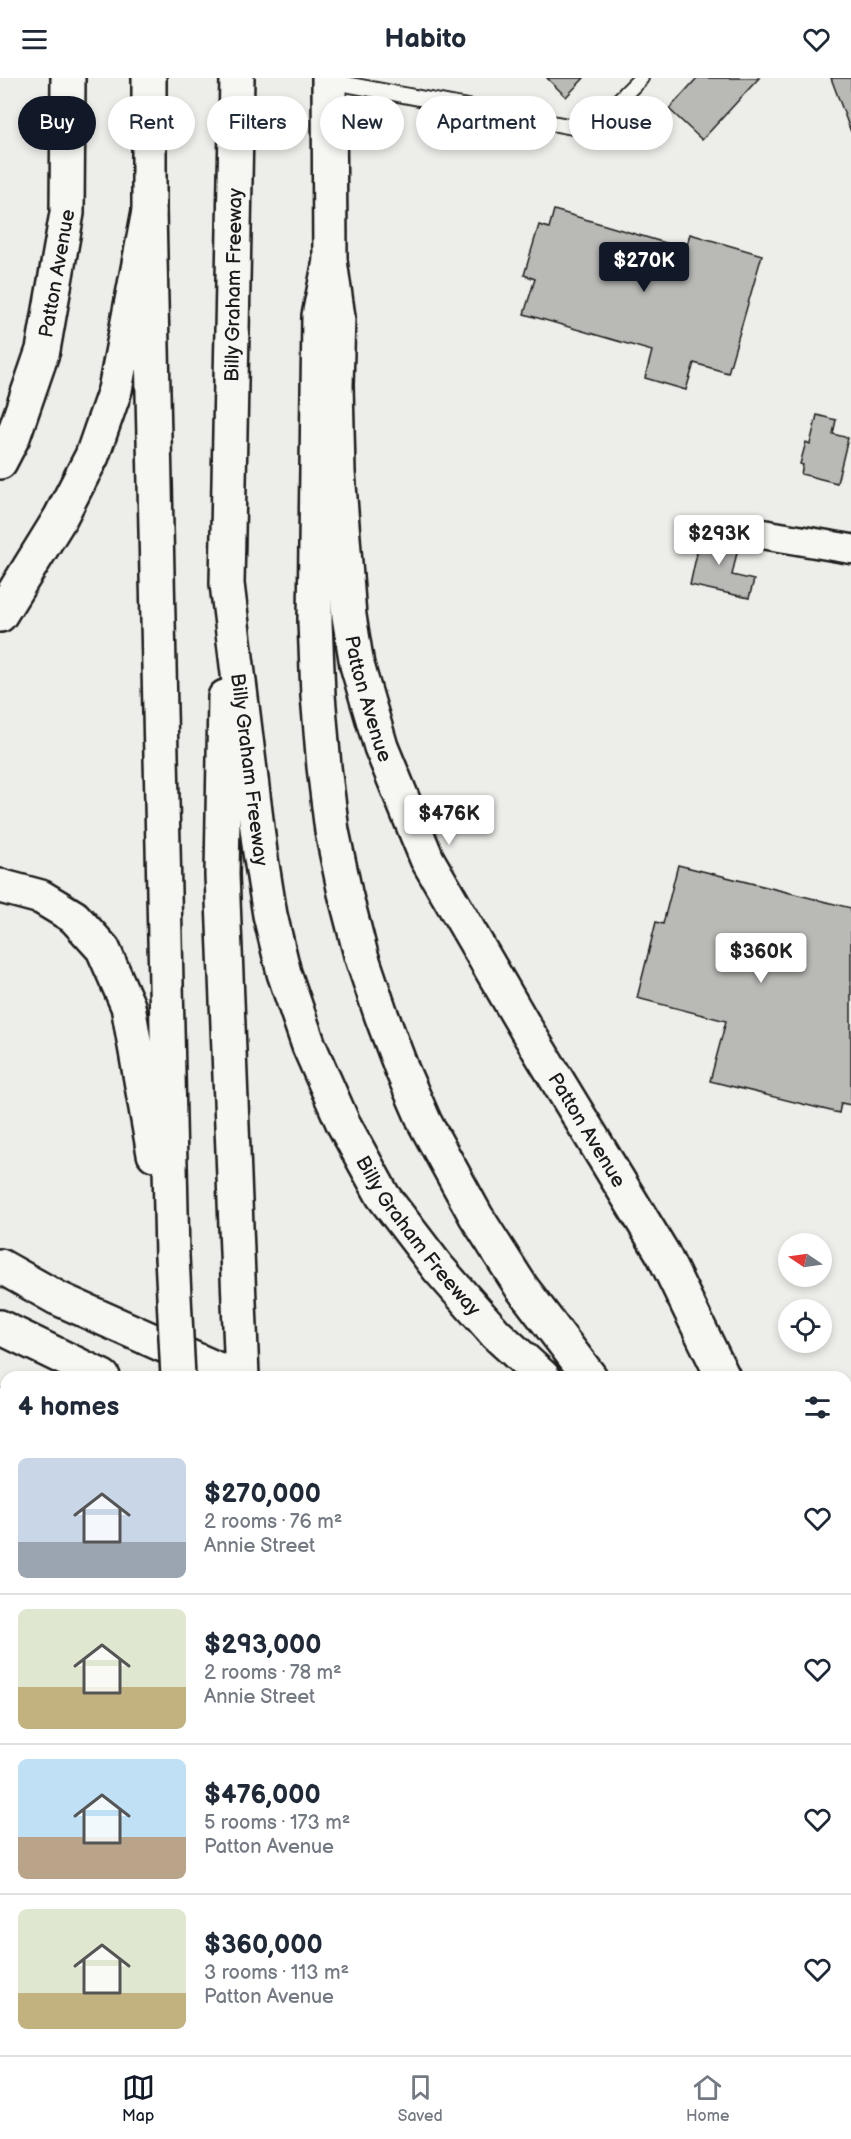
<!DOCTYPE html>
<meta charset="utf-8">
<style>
body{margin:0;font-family:"Balsamiq Sans",sans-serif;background:#f6f6f7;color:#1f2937;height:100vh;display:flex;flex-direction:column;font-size:22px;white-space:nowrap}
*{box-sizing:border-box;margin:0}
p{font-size:20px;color:#747a83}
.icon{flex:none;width:33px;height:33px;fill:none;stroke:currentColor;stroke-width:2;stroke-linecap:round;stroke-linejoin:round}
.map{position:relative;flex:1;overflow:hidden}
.panel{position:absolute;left:0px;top:1293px;width:852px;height:684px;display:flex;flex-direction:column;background:#fff;border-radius:18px 18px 0 0;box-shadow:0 3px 9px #0003}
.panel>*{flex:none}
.hud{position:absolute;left:18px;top:18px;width:816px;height:54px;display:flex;gap:12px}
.needle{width:39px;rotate:283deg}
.fabs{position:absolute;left:778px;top:1155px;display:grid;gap:12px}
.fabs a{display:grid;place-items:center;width:54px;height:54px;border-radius:50%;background:#fff;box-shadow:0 3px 9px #0003;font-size:30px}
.price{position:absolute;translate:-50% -51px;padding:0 14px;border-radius:6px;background:#fff;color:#222;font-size:20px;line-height:39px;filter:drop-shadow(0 2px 3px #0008)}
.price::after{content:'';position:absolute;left:50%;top:36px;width:18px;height:14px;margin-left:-9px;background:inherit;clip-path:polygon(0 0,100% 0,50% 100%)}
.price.on{background:#111827;color:#fff}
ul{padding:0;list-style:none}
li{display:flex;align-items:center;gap:18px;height:150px;padding:0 18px}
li+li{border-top:2px solid #e0e1e3}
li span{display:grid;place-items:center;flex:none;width:168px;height:120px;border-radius:9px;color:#555}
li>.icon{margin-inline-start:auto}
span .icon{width:72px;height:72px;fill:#fffc;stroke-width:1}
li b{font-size:26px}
h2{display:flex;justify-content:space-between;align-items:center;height:72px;padding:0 18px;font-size:26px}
.chip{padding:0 21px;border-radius:27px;background:#fff;box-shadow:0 3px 9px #0003;font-size:21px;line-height:54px}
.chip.on{background:#111827;color:#fff}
header{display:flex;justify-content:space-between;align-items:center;height:78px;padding:0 18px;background:#fff;font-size:27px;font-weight:600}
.tabs{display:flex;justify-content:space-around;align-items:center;height:84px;border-top:2px solid #e0e1e3;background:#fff;font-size:16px;color:#747a83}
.tabs a{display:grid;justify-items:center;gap:3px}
.tabs .on{color:#111827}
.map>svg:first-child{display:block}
.green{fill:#cececb;stroke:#757574;stroke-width:1.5}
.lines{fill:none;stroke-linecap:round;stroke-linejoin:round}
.stream{stroke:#6f6f6d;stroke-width:9}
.building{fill:#b9b9b6;stroke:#1c1c1c;stroke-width:1.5}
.lane-casing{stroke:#1c1c1c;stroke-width:18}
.street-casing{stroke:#1c1c1c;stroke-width:33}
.secondary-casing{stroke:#1c1c1c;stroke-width:38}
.primary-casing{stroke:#1c1c1c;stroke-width:38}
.highway-casing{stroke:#1c1c1c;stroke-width:38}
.lane{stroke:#f6f6f2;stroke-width:14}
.street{stroke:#f6f6f2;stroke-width:28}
.secondary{stroke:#f6f6f2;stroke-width:33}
.primary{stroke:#f6f6f2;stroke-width:33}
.highway{stroke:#f6f6f2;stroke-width:33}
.primary-bridge-casing{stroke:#1c1c1c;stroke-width:38;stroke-linecap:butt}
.primary-bridge{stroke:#f6f6f2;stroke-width:33}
.labels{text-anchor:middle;stroke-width:4.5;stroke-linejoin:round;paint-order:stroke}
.street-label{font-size:20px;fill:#1c1c1c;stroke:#f6f6f2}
</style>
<header><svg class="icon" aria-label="menu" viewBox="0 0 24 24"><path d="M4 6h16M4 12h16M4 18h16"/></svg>Habito<svg class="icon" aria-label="heart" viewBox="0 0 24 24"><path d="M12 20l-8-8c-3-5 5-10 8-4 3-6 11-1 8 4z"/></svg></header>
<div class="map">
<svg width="851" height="1977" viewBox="0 0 851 1977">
<rect width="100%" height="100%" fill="#edede9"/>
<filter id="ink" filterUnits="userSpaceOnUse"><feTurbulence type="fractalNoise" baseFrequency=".0167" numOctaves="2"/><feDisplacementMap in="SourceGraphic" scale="12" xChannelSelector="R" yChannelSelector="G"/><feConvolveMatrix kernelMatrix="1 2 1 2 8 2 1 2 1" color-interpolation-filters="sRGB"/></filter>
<g filter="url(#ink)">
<!-- green -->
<path class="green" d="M0,1640L2,1647H6V1944H0Z"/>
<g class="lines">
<!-- stream -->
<path class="stream" d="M0,1876L6,1875"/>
</g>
<!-- building -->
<g class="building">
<path d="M547,0H584L566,19Z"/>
<path d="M697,0H759L702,62L669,31Z"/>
<path d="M831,0H851V54Z"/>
<path d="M554,132L686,171L690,156L762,177L728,295L694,285L686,312L645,300L652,273L524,236L535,201L524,197L539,147L549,150Z"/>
<path d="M817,337L836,342L833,356L848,360L837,405L801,396L803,387L800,386L806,364L810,366Z"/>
<path d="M708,452L734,458L732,468L738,470L732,497L754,502L749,520L690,507L700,461L705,463Z"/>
<path d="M678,787L851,830V1027L841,1025L839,1035L710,1003L726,943L637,920L656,844L663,846Z"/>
</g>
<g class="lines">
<!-- lane casing -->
<g class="lane-casing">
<g id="lane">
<path d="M329,3L578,50L605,36L641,0"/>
<path d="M0,1629L6,1627"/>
</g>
</g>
<!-- street casing -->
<g class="street-casing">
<path id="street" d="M745,453L851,471"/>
</g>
<!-- secondary casing -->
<g class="secondary-casing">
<g id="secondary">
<path id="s1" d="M329,0L330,183L338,239L336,307L338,394L349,538L357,587L381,669L427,781L526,951L663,1176L723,1299"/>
<path id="s2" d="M0,384L13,359L43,272L67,135L68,0"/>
<path d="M0,1533L6,1540"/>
<path d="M752,1977L754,1971"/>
</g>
</g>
<!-- primary casing -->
<g class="primary-casing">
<g id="primary">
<path d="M208,1971V1977"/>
<path d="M281,1971V1977"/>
</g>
</g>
<!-- highway casing -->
<g class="highway-casing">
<g id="highway">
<path id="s3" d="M237,0L227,506L260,774L270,837L284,895L309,968L343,1045L383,1118L438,1190L496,1256L543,1299"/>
<path d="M149,133L172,1178"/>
<path d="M330,183L319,238L315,543L318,617L324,689L332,753L345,815L361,877L382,939L402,992L425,1045L476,1138L522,1210L590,1299"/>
<path d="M0,537L60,440L92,378L115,312L149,133V0"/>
<path d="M225,619L222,797L242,1299"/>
<path d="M0,808L41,819L74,839L103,871L128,928L154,1076"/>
<path d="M0,1188L57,1220L235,1299"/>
<path d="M0,1249L103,1299"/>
<path d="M0,1328L6,1332"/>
<path d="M846,1567L851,1571"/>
<path d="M846,1668L851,1672"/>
<path d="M846,1732L851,1736"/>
<path d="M846,1810L851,1814"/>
<path d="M382,1971L389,1977"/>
<path d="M610,1977L618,1971"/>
</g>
</g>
<!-- lane -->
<use href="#lane" class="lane"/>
<!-- street -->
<use href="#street" class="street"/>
<!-- secondary -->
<use href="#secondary" class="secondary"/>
<!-- primary -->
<use href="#primary" class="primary"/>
<!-- highway -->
<use href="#highway" class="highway"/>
<!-- primary-bridge casing -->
<g class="primary-bridge-casing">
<path id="primary-bridge" d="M172,1178L178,1299"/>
</g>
<!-- primary-bridge -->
<use href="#primary-bridge" class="primary-bridge"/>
</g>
</g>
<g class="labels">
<!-- street labels -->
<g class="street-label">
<text dy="7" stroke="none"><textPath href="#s2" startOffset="198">Patton Avenue</textPath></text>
<text transform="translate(233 207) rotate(-89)" y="7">Billy Graham Freeway</text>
<text dy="7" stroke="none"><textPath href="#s1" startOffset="624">Patton Avenue</textPath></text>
<text dy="7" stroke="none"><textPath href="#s3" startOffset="693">Billy Graham Freeway</textPath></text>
<text dy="7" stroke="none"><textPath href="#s1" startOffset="1110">Patton Avenue</textPath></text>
<text dy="7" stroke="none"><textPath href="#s3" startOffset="1197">Billy Graham Freeway</textPath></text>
</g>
</g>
</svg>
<div class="fabs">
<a><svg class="needle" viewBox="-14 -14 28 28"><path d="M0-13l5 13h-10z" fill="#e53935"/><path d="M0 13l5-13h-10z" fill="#747a83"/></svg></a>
<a><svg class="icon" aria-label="locate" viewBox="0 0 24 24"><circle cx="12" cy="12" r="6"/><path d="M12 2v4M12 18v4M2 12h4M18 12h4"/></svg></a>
</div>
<b class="price on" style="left:644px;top:215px">$270K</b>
<b class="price" style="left:719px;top:488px">$293K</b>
<b class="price" style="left:449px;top:768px">$476K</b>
<b class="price" style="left:761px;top:906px">$360K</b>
<div class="hud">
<a class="chip on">Buy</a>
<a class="chip">Rent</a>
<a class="chip">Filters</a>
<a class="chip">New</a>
<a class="chip">Apartment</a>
<a class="chip">House</a>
</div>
<section class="panel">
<h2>4 homes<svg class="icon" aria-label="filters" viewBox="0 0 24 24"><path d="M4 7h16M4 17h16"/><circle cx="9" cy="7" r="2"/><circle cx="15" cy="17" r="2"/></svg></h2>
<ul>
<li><span style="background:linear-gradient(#c9d6e8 70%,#9aa5b1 0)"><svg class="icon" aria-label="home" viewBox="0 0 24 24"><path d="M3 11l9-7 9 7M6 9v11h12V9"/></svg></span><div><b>$270,000</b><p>2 rooms · 76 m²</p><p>Annie Street</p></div><svg class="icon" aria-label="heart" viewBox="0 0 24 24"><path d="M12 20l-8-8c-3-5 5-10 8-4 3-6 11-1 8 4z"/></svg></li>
<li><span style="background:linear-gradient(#dfe7d0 65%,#c2b280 0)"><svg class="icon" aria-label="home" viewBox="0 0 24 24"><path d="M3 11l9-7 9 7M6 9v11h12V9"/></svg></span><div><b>$293,000</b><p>2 rooms · 78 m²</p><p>Annie Street</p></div><svg class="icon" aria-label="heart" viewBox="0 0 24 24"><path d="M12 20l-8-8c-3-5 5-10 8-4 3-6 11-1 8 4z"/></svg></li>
<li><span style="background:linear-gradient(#bfe0f5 65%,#b9a48a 0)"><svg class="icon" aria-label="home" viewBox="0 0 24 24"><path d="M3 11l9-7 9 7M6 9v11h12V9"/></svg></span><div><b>$476,000</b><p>5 rooms · 173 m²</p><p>Patton Avenue</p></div><svg class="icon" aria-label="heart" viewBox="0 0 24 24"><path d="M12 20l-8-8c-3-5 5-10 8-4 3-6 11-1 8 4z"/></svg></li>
<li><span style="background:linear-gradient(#dfe7d0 70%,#c2b280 0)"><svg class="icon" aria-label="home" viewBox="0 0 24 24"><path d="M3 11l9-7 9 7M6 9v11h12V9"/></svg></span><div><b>$360,000</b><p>3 rooms · 113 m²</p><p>Patton Avenue</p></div><svg class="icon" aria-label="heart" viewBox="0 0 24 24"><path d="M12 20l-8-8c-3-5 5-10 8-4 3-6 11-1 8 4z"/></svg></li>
</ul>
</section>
</div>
<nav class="tabs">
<a class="on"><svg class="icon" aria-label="map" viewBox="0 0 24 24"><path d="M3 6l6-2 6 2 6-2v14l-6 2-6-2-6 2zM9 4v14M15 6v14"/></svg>Map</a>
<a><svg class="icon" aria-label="saved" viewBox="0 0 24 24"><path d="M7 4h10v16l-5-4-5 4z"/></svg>Saved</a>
<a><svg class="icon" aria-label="home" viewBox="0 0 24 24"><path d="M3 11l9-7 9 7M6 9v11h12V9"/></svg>Home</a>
</nav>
